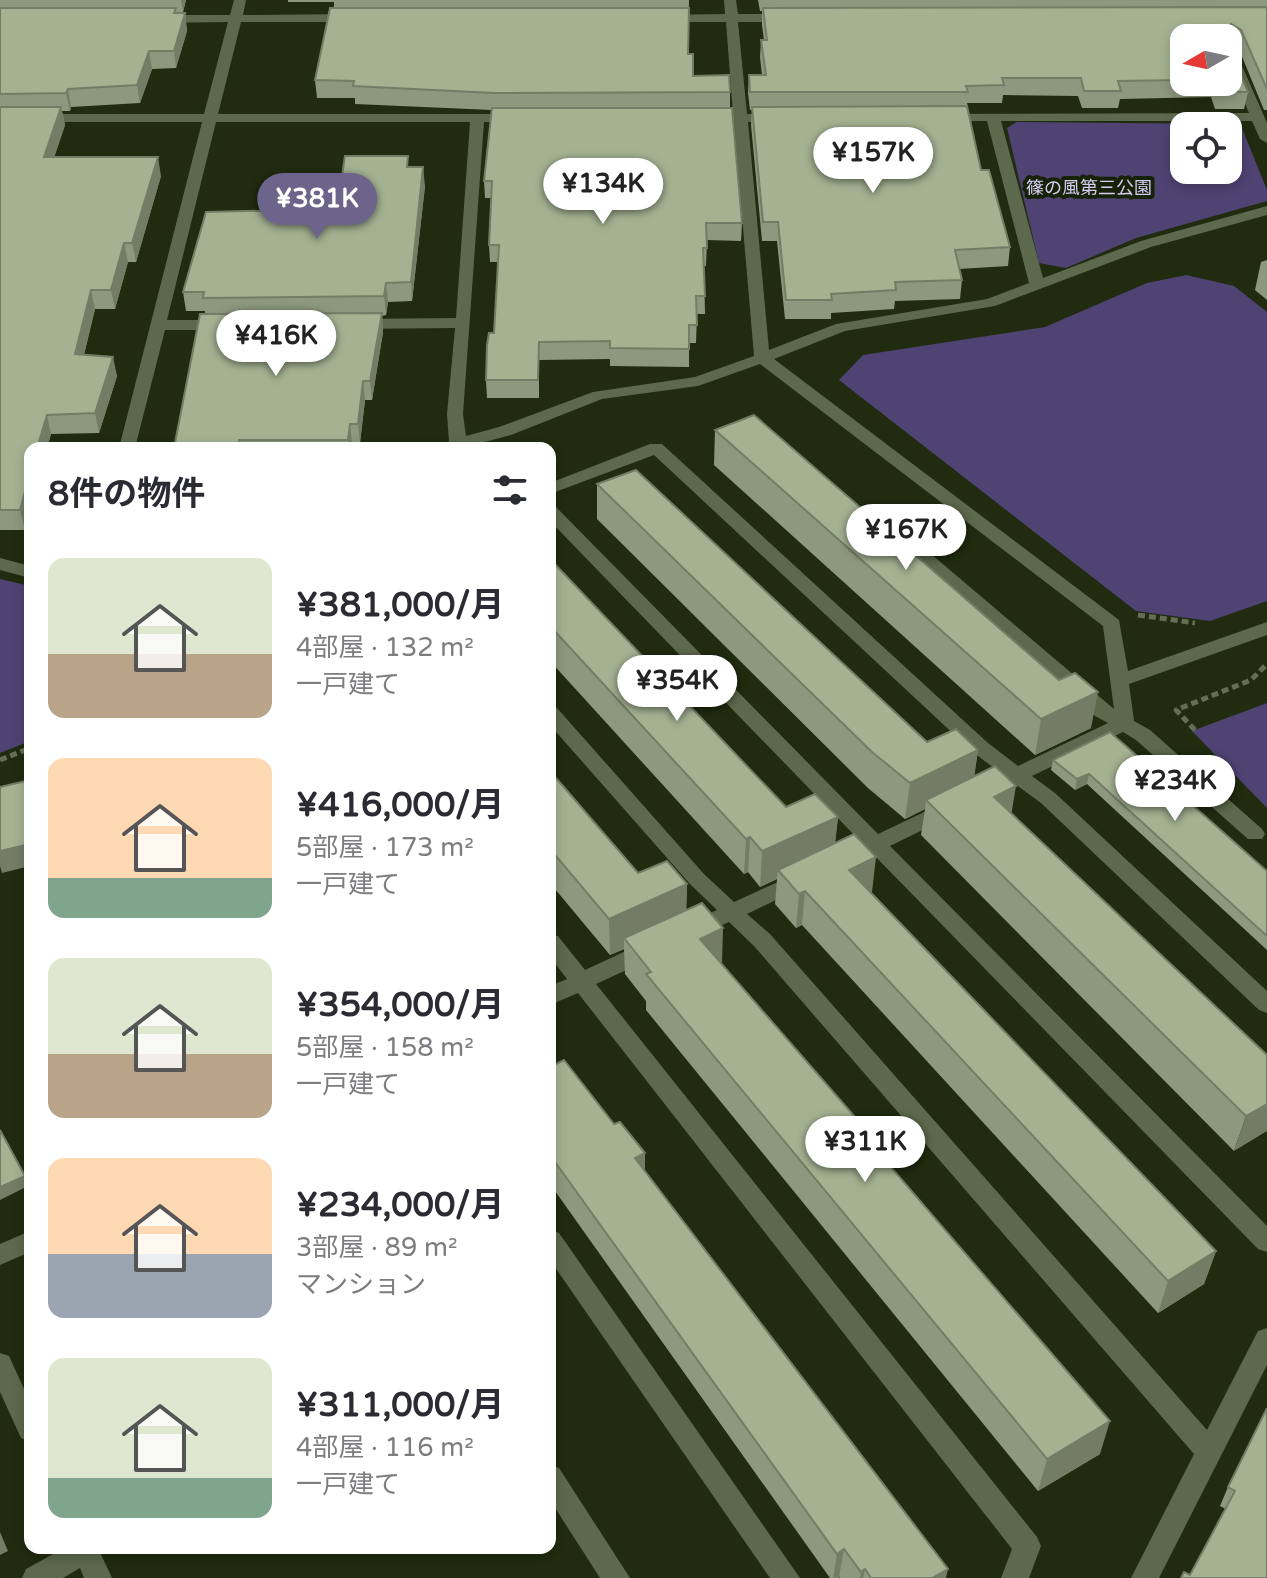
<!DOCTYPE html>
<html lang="ja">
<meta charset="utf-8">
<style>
body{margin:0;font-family:"Varela Round","Noto Sans JP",sans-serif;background:#f2f2f3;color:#2b2b33;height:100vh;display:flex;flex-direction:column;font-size:30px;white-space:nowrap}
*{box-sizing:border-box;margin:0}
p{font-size:26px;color:#7c7c81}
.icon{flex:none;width:44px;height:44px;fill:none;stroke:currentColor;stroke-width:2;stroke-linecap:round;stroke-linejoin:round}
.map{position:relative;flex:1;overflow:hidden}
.details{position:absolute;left:24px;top:442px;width:532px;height:1112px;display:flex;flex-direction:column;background:#fff;border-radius:16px;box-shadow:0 4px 12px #0003}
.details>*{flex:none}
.needle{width:52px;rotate:261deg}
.controls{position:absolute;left:1170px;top:24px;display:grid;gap:16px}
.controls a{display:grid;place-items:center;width:72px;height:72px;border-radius:16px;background:#fff;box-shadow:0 4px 12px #0003;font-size:40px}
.price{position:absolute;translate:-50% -68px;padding:0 18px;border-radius:28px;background:#fff;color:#222;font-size:26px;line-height:52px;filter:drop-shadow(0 2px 4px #0008)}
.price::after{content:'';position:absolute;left:50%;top:48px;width:24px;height:18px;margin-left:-12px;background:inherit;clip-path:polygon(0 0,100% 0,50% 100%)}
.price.active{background:#6c648b;color:#fff}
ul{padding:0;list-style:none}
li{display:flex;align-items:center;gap:24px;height:200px;padding:0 24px}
li span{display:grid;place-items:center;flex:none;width:224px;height:160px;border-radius:16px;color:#555}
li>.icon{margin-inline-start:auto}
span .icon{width:96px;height:96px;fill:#fffc;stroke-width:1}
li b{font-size:34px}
h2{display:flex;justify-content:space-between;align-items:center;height:96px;padding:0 24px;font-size:34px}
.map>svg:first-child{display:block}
.green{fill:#4f4373;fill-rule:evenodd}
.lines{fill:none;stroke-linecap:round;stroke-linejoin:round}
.path{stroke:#646e56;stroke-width:5;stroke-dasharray:7 4;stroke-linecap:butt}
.minor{fill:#5c694c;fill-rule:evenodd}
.wall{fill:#8d997e;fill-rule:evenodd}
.shaded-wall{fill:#737d66}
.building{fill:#a4b292;stroke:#737d66;stroke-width:2}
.labels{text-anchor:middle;stroke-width:8;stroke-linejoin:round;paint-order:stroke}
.far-park-label{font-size:18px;fill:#d4ccf3;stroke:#172106}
</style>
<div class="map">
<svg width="1267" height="1578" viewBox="0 0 1267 1578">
<rect width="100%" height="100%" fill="#202b0f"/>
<!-- green -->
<g class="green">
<path d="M1017,122L1230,124L1242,128L1267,190V201L1136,238L1066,268L1039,263L1007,128ZM1184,126H1228V170H1184Z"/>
<path d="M1186,275L1234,286L1267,312V601L1210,621L1136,611L839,380L863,355L1045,327L1147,283Z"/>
<path d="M0,579L30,586V741L0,753Z"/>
<path d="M1267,703V808L1192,731Z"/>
</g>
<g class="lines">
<!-- path -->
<g class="path">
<path d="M1138,615L1195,623"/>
<path d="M1195,730L1176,710L1251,680L1267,664"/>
<path d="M0,760L30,748"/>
</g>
<!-- minor -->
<g class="minor">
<path d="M234,0H246L243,15L355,14L361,18L355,22H241L218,114H518L525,118L518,122H484L463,414L466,436L499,427L593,392L695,377L754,356L734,122H706L699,118L706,114H733L726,22H663L658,21V15L725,14L724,0H736L738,14H787L793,18L787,22H738L747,114H778L785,118L778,122H748L769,350L836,324L987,299L1029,283L987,121H942L937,120V114L1249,113L1228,63V44L1233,45L1267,123V143L1260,139L1252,121H1001L1043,278L1141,241L1267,206V215L1151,247L995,306L845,331L774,359L1119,620L1128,671L1267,622V635L1129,684L1134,721L1150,730L1262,829L1265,834L1262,839H1248L1136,740L1123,732L1032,776L1055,793L1267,991V1013L1259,1010L1041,803L1015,784L992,795H978L975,790L978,785L1002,774L974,753L654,455L550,494V483L650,444H662L988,743L1018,766L1108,723L1095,716L909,552L912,548H924L1114,709L1103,626L760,364L698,386L602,399L511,435L462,448H444L449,442L447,414L455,328L352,329L344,324L352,319L456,318L470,122H216L167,320H224L232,325L224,330H165L135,448H119L202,122H0V114H204L228,22L159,23L153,19L159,15H230Z"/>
<path d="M550,506L556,507L878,834L939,805H953L956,810L953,815L890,846L1267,1226V1252L1258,1249L873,854L845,867L838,864L835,859L838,854L861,842L550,521Z"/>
<path d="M0,558L30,566V578L0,570Z"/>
<path d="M550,706L557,708L704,874L734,902L791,876H805L808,881L805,886L747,914L770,934L1207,1430L1258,1331L1267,1328V1365L1159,1578H1131L1194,1454L754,946L729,922L693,938L685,936L682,930L685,924L717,910L690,884L550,725Z"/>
<path d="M550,934L558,936L585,970L641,944H657L660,950L657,956L596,984L1037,1537L1041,1546L1029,1578H1001L1012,1549L578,993L550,1005V986L567,979L550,957Z"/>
<path d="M550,1230L559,1233L800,1578H770L550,1260Z"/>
<path d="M30,1231V1252L0,1265V1244Z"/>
<path d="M0,1353L9,1356L30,1402V1442L21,1438L0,1392Z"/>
<path d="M550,1465L559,1468L630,1578H600L550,1500Z"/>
<path d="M64,1548H98L112,1578H84L80,1568L63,1578H22L26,1569Z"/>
</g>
</g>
<!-- wall -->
<g class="wall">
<path d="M0,0H186L183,12H177V13H185L187,31L176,68L152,69L140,103L71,107L70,111H62L65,125L54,157L161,176L136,262H128L115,309H95L84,355L117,376L99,433L51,434L47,448H30V510L25,530H0Z"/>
<path d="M288,0H689L688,54L693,76L730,92V108L742,223L741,241L707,240L706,266H704L705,314H697L696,343H689V367L610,366V359L539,360V398H487L486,380L494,333L498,262H490L489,245L491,198H485L484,181L492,110L355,104V98H317L315,80L334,8V2H288Z"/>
<path d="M758,0H1267V110H1264L1238,47L1229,42V47L1248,92L1244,109H1215L1211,97L1120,99L1118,108H1082L1078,96L1003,95L1002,103H967L981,170L1010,247L1008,266L959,269L962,280L960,299L895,301L894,309L831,313V319H785L777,241H762L751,125L752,110H750L748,93L749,75H762L760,57L761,40H764L762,25V11H760ZM1184,38L1228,82H1184Z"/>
<path d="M409,167L425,186L412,301L388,302L386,315L382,316L383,332L372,400H365L360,443H352L351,448H174L205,314V311H186L183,292L337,209Z"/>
<path d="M1267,260V300L1255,290L1261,262Z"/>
<path d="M715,430L1091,728L1035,755L714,465Z"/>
<path d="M597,484L927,742L978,750L974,776L1012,814L1267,1055L1234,1151L921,835L925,809L905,819L868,788L597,519Z"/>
<path d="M550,559L786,807L838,817L835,843L872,892H871L1216,1251L1204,1284L1158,1313L802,925L796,928L775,904L777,879L760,887L748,872L744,874L550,661Z"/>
<path d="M1110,732L1267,871V950L1087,784L1075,790L1051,770L1053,760Z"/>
<path d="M550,771L638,873L687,884L686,910L721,964L868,1141L1100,1454L1038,1491L646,1010V1001L625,974L624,949L610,955L550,883Z"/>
<path d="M550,1067L645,1153V1172L946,1578H840L839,1577L838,1578H830L550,1184Z"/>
<path d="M1267,1408V1578L1190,1575L1226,1509L1220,1506L1228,1487Z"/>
</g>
<!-- shaded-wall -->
<g class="shaded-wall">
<path d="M181,0H186L183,12Z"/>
<path d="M185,13L187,31L176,68L174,51Z"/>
<path d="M149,51L152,69L140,103L137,85Z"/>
<path d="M68,89L71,107L70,111L66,93Z"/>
<path d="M61,107L65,125L48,176L44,157Z"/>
<path d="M158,157L161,176L136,262L132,243Z"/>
<path d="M423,167L425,186L412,301L411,282Z"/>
<path d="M124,243L128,262L115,309L111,290Z"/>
<path d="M386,283L388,302L386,315L384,296Z"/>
<path d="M91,290L95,309L79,374L75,354Z"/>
<path d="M382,313L383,332L372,400L370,381Z"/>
<path d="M113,357L117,376L99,433L95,413Z"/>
<path d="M363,381L365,400L360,443L358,424Z"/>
<path d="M47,415L51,434L47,448H37Z"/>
<path d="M350,424L352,443L351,448H349L348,440Z"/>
<path d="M30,473V510L25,530L20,510Z"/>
<path d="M1098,692L1091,728L1035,755L1041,719Z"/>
<path d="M978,750L973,786L926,800L925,809L905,819L910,783Z"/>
<path d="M1089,774L1087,784L1075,790L1077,779Z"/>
<path d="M1016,786L1010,822L994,797Z"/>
<path d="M838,817L834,852L778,870L777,879L760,887L762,851Z"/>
<path d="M750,837L748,872L744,874L746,839Z"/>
<path d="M30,844V866L2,873L0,866V851Z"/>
<path d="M876,857L872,892L846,904L849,870Z"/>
<path d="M687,884L686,921L624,938V949L610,955L609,919Z"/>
<path d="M805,891L802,925L796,928L799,894Z"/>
<path d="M723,928L722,964L700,939Z"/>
<path d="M1267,1104V1131L1234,1151L1246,1116Z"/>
<path d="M645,1153V1184L635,1158Z"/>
<path d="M25,1176L28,1186L0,1200V1187Z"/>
<path d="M1216,1251L1204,1284L1158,1313L1168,1281Z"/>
<path d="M1110,1421L1100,1454L1038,1491L1047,1459Z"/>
<path d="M0,1532L8,1551L0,1555Z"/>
<path d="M844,1549L839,1577L833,1578L837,1554Z"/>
<path d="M865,1569L863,1578H860L861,1572Z"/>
<path d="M948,1569L946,1578H932Z"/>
</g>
<!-- building -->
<g class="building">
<path d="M1267,7V89L1241,30L1231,24L1229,47L1248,92L1218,91L1215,82H1228V38H1184V80L1118,81L1121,91H1084L1081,78H1002L1004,85L966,86L968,92H750L749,75H766L761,40H767L763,8Z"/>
<path d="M0,8H176L174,13H185L174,51H149L137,85L68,89L66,93L0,94Z"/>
<path d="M330,8H689L688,54H693V76L729,75L730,92L494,93L353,86L354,81L315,80Z"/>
<path d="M967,106L981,170H989L1010,247L955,250L962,280L895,282L896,290L831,294L832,300H786L778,222H763L752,107Z"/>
<path d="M0,107H61L44,157H158L132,243H124L111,290H91L75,354L113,357L95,413L47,415L37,448H30V473L20,510H0Z"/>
<path d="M492,108H732L742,223H706L707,248H703L705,296H696L697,325H689V349L610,348V341L539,342L538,380H486L487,345L489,333H494L499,245H489L492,181H484Z"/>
<path d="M345,156H408L407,167H423L411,282L386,283L384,296L203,298L204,292H183L206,212L337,209Z"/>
<path d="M382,313L370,381H363L358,424H350L348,440H239L238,446H231V448H174L200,314Z"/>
<path d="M754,415L1059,680L1075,673L1098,692L1041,719L715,430Z"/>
<path d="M636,470L927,742L956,729L978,750L910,783L872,752L597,484Z"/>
<path d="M550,559L786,807L815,794L838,817L762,851L750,837L746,839L550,626Z"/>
<path d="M1110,732L1267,871V936L1089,774L1077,779L1053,760Z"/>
<path d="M995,766L1016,786L994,797L1267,1055V1104L1246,1116L926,800Z"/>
<path d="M550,771L638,873L667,861L687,884L609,919L550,849Z"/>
<path d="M30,780V844L0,851V787Z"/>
<path d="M854,834L876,857L849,870L1216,1251L1168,1281L805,891L799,894L778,870Z"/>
<path d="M702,903L723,928L700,939L869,1133L864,1136L1110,1421L1047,1459L646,974L651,972L624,938Z"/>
<path d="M564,1060L614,1124L620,1122L645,1153L635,1158L948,1569L932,1578H871L865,1569L861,1572L844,1549L837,1554L550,1155V1067Z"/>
<path d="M0,1130L25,1176L0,1187Z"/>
<path d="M1267,1408V1578H1181L1184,1572L1190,1575L1235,1491L1228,1487Z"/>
</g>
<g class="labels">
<!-- far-park labels -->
<g class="far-park-label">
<text x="1089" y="194">篠の風第三公園</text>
</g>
</g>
</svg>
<div class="controls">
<a><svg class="needle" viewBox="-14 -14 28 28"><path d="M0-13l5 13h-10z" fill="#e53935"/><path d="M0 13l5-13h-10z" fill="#7c7c81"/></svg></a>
<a><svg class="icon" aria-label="locate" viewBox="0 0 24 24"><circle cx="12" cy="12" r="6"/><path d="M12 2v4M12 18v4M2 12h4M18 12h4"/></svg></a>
</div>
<b class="price" style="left:873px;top:195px">¥157K</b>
<b class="price" style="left:603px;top:226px">¥134K</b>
<b class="price active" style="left:317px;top:241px">¥381K</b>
<b class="price" style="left:276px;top:378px">¥416K</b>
<b class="price" style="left:906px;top:572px">¥167K</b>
<b class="price" style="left:677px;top:723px">¥354K</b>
<b class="price" style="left:1175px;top:823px">¥234K</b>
<b class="price" style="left:865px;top:1184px">¥311K</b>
<section class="details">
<h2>8件の物件<svg class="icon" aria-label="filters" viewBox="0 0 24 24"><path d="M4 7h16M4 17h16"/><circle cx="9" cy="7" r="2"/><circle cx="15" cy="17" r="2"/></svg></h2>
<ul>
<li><span style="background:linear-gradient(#dfe7d0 60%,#b9a48a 0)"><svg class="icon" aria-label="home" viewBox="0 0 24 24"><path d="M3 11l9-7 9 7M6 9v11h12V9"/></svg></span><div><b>¥381,000/月</b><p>4部屋 · 132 m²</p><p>一戸建て</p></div></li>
<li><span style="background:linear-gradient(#ffd9b3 75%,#7fa58c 0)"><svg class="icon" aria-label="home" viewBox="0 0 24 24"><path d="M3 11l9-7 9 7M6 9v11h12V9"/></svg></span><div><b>¥416,000/月</b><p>5部屋 · 173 m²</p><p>一戸建て</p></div></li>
<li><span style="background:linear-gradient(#dfe7d0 60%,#b9a48a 0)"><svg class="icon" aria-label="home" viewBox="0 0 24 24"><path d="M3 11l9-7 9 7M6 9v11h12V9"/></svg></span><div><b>¥354,000/月</b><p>5部屋 · 158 m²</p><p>一戸建て</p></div></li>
<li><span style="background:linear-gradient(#ffd9b3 60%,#9aa5b1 0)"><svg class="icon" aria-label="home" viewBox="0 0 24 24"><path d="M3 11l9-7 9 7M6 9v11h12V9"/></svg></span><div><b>¥234,000/月</b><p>3部屋 · 89 m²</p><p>マンション</p></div></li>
<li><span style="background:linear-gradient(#dfe7d0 75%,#7fa58c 0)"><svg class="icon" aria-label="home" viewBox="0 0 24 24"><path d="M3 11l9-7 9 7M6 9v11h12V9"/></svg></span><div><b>¥311,000/月</b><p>4部屋 · 116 m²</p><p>一戸建て</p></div></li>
</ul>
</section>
</div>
